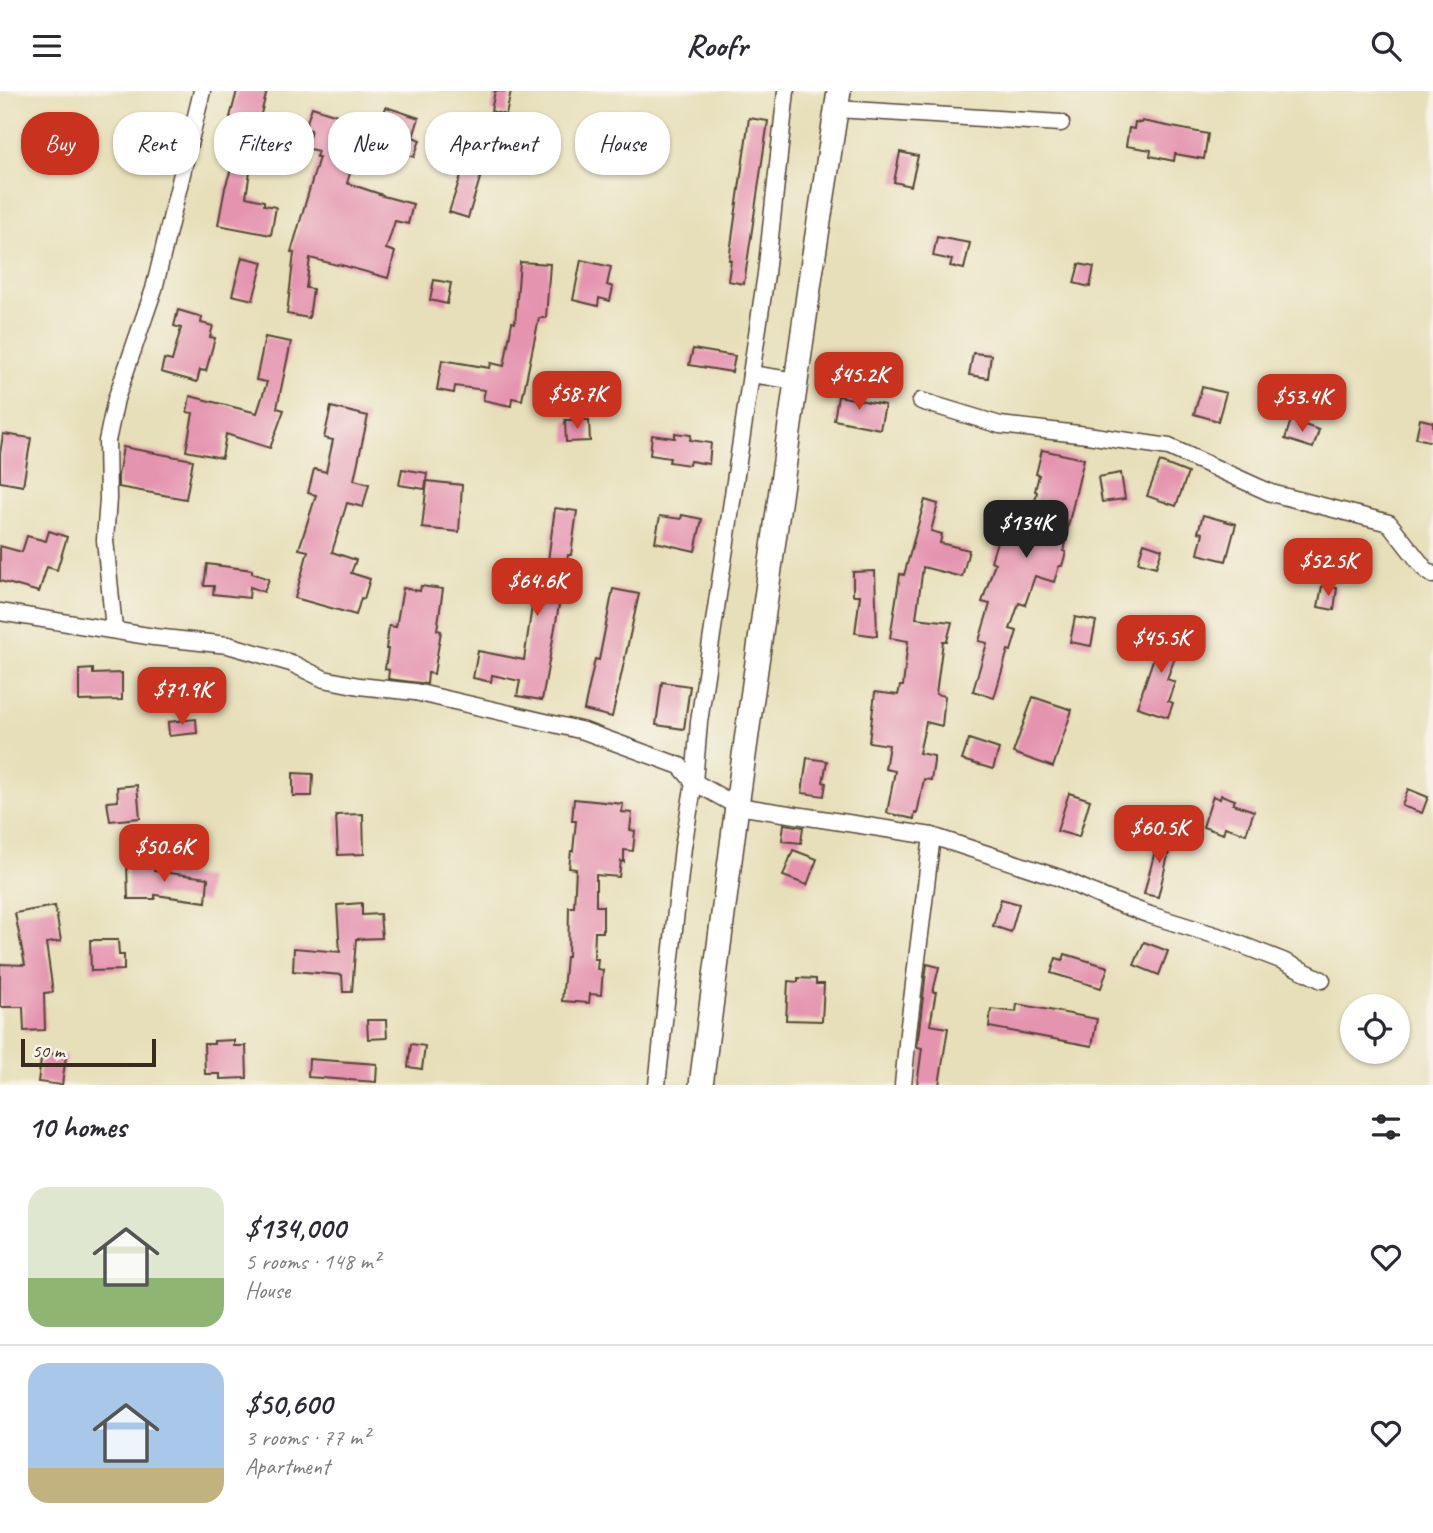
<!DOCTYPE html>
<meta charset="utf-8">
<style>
body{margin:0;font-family:Caveat,sans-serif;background:#f2f2f3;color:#2b2b33;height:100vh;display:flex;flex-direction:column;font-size:26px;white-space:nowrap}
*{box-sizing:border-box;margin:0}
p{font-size:23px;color:#7c7c81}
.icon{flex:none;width:38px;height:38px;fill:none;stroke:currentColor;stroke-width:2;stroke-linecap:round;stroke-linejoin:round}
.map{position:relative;height:994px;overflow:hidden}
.sheet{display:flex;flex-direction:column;background:#fff;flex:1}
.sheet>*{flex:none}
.top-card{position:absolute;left:21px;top:21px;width:700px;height:63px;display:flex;gap:14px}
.controls{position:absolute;left:1340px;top:903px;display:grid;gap:14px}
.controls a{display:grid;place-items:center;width:70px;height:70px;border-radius:50%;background:#fff;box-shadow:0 2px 5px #0004;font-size:35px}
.scale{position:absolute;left:21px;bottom:18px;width:135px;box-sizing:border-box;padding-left:7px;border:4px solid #3b2a1e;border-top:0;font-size:19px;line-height:24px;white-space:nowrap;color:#3b2a1e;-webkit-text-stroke:5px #f7f3e8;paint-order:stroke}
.price{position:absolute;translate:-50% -60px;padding:0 16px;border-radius:14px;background:#c8321e;color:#fff;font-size:23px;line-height:46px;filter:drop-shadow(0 2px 4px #0008)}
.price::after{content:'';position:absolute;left:50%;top:42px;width:21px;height:16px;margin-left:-10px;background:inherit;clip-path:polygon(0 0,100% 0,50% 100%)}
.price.active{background:#222;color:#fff}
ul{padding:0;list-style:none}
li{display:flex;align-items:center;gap:21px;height:175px;padding:0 28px}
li+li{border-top:2px solid #e1e1e2}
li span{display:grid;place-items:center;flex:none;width:196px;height:140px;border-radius:21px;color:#555}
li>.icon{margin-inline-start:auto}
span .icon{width:84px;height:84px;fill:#fffc;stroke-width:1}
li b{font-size:30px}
h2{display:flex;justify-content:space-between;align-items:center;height:84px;padding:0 28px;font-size:30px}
.pill{padding:0 24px;border-radius:28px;background:#fff;box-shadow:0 2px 5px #0004;font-size:24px;line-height:63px}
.pill.active{background:#c8321e;color:#fff}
header{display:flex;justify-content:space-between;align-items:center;height:91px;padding:0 28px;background:#fff;font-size:32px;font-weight:800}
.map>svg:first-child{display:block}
.building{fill:#e594b0}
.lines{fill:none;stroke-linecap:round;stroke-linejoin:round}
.minor-casing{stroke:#554535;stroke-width:19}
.secondary-casing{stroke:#554535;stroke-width:26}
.minor{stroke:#fff;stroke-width:16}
.secondary{stroke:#fff;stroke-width:23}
</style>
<header><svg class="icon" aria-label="menu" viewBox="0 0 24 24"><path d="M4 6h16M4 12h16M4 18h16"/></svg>Roofr<svg class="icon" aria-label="search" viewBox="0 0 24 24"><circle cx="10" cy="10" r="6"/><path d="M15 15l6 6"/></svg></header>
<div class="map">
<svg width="1433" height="994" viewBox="0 0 1433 994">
<rect width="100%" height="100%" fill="#f7f3e8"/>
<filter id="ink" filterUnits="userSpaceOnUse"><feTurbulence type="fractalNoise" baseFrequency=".0143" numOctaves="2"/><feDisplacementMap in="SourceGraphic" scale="14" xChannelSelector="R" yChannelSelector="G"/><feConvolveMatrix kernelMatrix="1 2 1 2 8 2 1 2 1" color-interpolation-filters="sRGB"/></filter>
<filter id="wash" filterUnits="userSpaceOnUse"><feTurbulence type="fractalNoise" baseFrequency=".00686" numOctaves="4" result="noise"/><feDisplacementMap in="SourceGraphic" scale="28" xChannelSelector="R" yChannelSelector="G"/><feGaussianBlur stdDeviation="1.57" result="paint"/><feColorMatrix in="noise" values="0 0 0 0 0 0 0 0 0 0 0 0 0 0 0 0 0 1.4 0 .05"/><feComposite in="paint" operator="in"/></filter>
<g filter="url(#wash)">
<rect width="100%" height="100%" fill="#e7dfb9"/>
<g id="blocks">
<!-- building -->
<g class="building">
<path d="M237,0H267L258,34L230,26Z"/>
<path d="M495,0H511L506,24L491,20Z"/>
<path d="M312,16L340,25L336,37L349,41L348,44L361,48L347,92L380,103L379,104L413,113L408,133L395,130L386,158L395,161L388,187L338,173L337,174L310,167L306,197L313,198L309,227L287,223L294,162L291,161L319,66H316L318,60L306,57L311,39L305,37Z"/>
<path d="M386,16L419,27L413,46L420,49L414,66L374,53Z"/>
<path d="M749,27L768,30L744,193L728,190L731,169H729Z"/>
<path d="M1142,30L1208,43L1204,68L1175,63L1174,70L1150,65L1151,59L1126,55L1129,37L1134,38L1135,31L1141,32Z"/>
<path d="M473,36L495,42L483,84H481L468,127L449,121L463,78H462Z"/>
<path d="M243,40L257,44L256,48L274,53L266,79L251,74L246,106L264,110V114L276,116L271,144L218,134L225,97Z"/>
<path d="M900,61L918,65L911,95L894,91Z"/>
<path d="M937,146L970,152L964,178L950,175L952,169L933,165Z"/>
<path d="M242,166L263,171L253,209L232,204Z"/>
<path d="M581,169L611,176L607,194L613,196L610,210L599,207L598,215L573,209Z"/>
<path d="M520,171L550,173L546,227H539L522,309L512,307L511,315L483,309L485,299L455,295L454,302L437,299L442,269L490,277L491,272L504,275L512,231L515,232Z"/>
<path d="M1079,173L1094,176L1090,196L1074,192Z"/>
<path d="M434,189L451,192L447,213L430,209Z"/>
<path d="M178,219L202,226L201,232L213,235L210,246L215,247L206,280L200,279L197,291L161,281L164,268L172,270L181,237L174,235Z"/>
<path d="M265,246L291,251L277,317L284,319L270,357L226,343L222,367L186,360L193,322L187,321L190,305L257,322L267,291L256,289Z"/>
<path d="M693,258L735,265L732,281L689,274Z"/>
<path d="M973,262L991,264L988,287L969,284Z"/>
<path d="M1202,296L1226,302L1218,330L1194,323Z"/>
<path d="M838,305L885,314L880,338L834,329Z"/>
<path d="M331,316L368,325L354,389L369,393L363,416L347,412L332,461L356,469L351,482L370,488L364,508L361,507L356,524L295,507L308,460L299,458L316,404L308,402L314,378L326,381L333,349L324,347Z"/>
<path d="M1420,328L1433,331V351L1416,347Z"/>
<path d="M565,329H589L590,350L566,351Z"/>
<path d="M1291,329L1319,339L1313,357L1285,348Z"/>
<path d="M675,342L691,344L690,349L711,352L709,373L690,370L689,374L669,371L670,367L650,364L652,344L675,347Z"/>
<path d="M3,343L31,347L23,395L0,391V363Z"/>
<path d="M123,356L193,369L186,408L118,396V385Z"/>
<path d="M1042,359L1084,368L1065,448L1067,449L1063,460L1066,461L1062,475H1059L1054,491L1035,485L1025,514L1019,512L1010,538L1017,540L1011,560L1008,559L994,607L973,600L987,552L979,550L990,513L982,511L995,472L991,470L1004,428L1029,436L1037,401L1035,400L1039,384L1036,383Z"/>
<path d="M1160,371L1188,382L1176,415L1147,405Z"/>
<path d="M402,378L427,382L425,398L399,394Z"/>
<path d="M1121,382L1125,408L1102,411L1098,386Z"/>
<path d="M427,390L462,394L459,441L422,437Z"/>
<path d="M925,409L938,413L931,440L942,443L940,452L969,459L962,486L923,476L916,527L952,531L947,550H943L936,603L945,605L942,635L926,631L919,662L934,665V671L931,689L924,688L917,723L915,722L914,728L887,722L895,680L885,678L889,654L869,651L875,601L898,604L900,595H903L908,550L890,547L900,483L904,484Z"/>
<path d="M555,417L577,420L571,464H568L542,609L517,605L520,590L492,584L491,591L473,587L478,560L524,569L538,475L547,477Z"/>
<path d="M682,424L702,428L695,460L655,451L660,425L681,428Z"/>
<path d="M1203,424L1236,433L1226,470L1198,463L1203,442L1198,441Z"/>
<path d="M49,440L67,446L57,479L47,476L39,501L0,490V455L22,461L27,445L46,450Z"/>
<path d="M1144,452L1162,458L1156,476L1138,471Z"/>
<path d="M207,473L252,479V482L269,488L264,501L250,496L249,507L213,503L214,495H204Z"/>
<path d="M875,480L877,545L855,542L860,504H853V481Z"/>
<path d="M421,495L443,498L437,539L441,540L434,583L428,582L427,593L388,588L389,579L385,578L388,558H386L389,535L396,536L403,497L420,500Z"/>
<path d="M1322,495L1337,497L1334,519L1318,516Z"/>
<path d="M613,498L639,503L612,626L584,619L595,568L599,569Z"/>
<path d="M1075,526L1096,530L1091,555L1070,551Z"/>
<path d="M1161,537L1183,545L1167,588L1175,591L1168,610L1173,612L1168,626L1137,616L1154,566L1151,565Z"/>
<path d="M93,578V583L122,582V609L79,610V579Z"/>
<path d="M662,591L690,595L684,638L656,634Z"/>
<path d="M1033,606L1072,619L1053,676L1013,662Z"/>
<path d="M196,628L197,642L169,645L168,631Z"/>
<path d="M969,648L999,658L993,678L962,669Z"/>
<path d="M807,667L827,670L823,691L826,692L824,705L802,702Z"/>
<path d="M293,682L313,683L312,705H293Z"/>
<path d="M137,694L140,727L110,730L107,711L118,710L117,696Z"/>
<path d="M1408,698L1428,706L1422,722L1402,715Z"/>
<path d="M1069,702L1090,709L1079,746L1057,740Z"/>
<path d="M1221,704L1235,709L1233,713L1254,720L1246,743L1225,736L1223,743L1203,736L1213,705L1220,708Z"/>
<path d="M574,708L623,713L622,721L632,722L630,739L635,740L633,760L624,759V771L621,770L619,786L596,784V815H603V841H595L594,868H598L597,878L603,879L601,904L590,903L589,912L562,910L566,866H568L569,816H574L576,778L569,777L571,760H573L576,730H572Z"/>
<path d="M363,723L364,763L338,764L336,724Z"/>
<path d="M784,733L803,736L801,752L782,750Z"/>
<path d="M1160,740L1173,744L1158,806L1144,803Z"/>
<path d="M793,759L817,768L807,794L783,785Z"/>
<path d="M127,773H154V780L208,787L206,811L155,804V808H128Z"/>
<path d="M1001,808L1019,813L1011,841L993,835Z"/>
<path d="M362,812V824L380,823L382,847L356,848L352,901H343L342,884L293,880L294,857L340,861L337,814Z"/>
<path d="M55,815L61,850L46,852L53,901L44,902L45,939L24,940L23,916H0V873L25,874L15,822Z"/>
<path d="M90,849H118L119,864H124V879L91,880Z"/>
<path d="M1144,851L1168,860L1159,884L1134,874Z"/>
<path d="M1065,863L1108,876L1101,897L1051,882L1056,867L1063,869Z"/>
<path d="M927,873L939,876L933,901H936L930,934L948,937L939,994H917L922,957L917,956Z"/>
<path d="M798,887L816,888V893H824L822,930L786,929L788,890L798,891Z"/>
<path d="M1017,913L1097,928L1092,955L989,936L991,918L1016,921Z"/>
<path d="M367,929H386L387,947L368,948Z"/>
<path d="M234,949V955H246L247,987L220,988V983H205L204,953H214V950Z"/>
<path d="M411,953L425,955L422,978L408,976Z"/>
<path d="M42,961L66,965L62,994L38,991Z"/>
<path d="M309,968L377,973L376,991L308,986Z"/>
</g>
</g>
</g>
<g filter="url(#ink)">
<use href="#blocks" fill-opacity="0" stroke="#554535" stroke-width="2"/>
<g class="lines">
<!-- minor casing -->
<g class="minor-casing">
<g id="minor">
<path d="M837,18L1061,32"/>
<path d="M751,283L796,290"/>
<path d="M921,310L1000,334L1087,344L1169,356L1271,402L1389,432L1425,478L1433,484"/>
<path d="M0,521L154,546L228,554L291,572L324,588L359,595L415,601L584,640L680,675L694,691L737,715L932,745L1060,787L1107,808L1150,824L1224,847L1283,870L1322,889"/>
<path d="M114,538L105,449L108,408L107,350L116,308L154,198L202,0"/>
<path d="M657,994L683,756L694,691L699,631L766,183L786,0"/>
<path d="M903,994L908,942L932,745"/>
</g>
</g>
<!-- secondary casing -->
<g class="secondary-casing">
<path id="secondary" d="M701,994L737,715L811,183L839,0"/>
</g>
<!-- minor -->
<use href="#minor" class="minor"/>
<!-- secondary -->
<use href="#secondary" class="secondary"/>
</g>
</g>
</svg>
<div class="controls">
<a><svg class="icon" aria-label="locate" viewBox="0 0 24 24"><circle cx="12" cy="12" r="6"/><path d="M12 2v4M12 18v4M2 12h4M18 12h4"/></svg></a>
</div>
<div class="scale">50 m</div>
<b class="price" style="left:859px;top:321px">$45.2K</b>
<b class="price" style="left:577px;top:340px">$58.7K</b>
<b class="price" style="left:1302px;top:343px">$53.4K</b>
<b class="price active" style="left:1026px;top:469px">$134K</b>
<b class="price" style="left:1328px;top:507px">$52.5K</b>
<b class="price" style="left:537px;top:527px">$64.6K</b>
<b class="price" style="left:1161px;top:584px">$45.5K</b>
<b class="price" style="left:182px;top:636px">$71.9K</b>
<b class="price" style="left:1159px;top:774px">$60.5K</b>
<b class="price" style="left:164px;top:793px">$50.6K</b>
<div class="top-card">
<a class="pill active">Buy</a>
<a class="pill">Rent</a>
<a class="pill">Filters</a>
<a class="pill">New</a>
<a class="pill">Apartment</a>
<a class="pill">House</a>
</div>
</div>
<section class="sheet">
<h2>10 homes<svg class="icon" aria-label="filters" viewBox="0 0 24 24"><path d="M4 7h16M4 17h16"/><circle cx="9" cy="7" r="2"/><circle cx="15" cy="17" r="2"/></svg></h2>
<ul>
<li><span style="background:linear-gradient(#dfe7d0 65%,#8fb573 0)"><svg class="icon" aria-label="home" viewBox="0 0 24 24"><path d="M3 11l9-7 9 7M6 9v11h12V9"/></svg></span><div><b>$134,000</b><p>5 rooms · 148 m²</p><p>House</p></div><svg class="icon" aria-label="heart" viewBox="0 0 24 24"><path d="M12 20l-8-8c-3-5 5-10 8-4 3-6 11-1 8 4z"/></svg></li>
<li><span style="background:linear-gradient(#a9c7e8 75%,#c2b280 0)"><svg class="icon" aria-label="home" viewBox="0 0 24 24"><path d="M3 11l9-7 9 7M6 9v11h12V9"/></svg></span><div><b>$50,600</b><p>3 rooms · 77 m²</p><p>Apartment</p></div><svg class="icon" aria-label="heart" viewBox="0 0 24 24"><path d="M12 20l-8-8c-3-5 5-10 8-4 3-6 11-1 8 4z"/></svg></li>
</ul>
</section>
